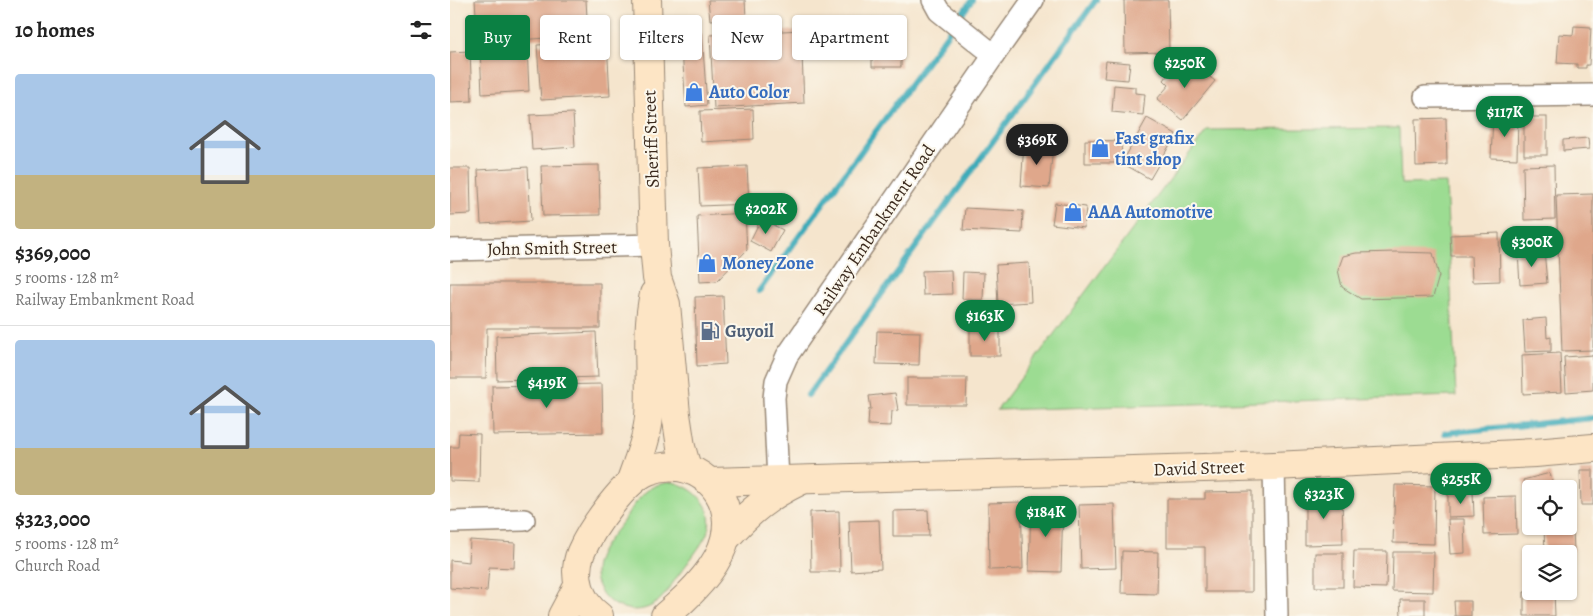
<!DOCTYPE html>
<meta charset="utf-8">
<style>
body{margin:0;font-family:Alegreya,serif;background:#f2f2f2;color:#222;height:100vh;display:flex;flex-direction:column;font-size:19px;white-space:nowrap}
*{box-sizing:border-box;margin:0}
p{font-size:16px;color:#767676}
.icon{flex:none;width:28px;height:28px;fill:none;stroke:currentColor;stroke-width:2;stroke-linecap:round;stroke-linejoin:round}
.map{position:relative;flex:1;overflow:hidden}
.drawer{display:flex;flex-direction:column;background:#fff;width:450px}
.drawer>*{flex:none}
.hud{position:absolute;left:15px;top:15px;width:475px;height:45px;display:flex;gap:10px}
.tools{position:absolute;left:1072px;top:480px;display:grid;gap:10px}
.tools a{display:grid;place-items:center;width:55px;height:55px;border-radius:5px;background:#fff;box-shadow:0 1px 4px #0004;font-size:25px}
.price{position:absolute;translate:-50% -42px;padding:0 11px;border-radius:18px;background:#0b8043;color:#fff;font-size:16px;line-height:32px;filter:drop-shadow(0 1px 2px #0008)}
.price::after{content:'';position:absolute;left:50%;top:30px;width:15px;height:11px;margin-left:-8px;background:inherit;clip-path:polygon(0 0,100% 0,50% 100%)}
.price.current{background:#222;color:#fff}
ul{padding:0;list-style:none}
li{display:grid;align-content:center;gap:10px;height:265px;padding:0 15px}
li+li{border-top:1px solid #e0e0e0}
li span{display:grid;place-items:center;height:155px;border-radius:5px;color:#555}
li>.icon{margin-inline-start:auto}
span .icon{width:90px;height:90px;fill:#fffc;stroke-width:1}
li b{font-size:21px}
h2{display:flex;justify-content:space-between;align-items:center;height:60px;padding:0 15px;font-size:21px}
.pill{padding:0 18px;border-radius:5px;background:#fff;box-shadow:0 1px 4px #0004;font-size:18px;line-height:45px}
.pill.current{background:#0b8043;color:#fff}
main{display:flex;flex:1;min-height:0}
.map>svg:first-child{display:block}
.green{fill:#9cdc92;stroke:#6c8358}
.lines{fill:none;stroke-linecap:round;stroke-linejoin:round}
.stream{stroke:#3cabb9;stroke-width:6}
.building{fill:#dfa78b}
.street-casing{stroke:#988876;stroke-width:24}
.secondary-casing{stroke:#988876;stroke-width:30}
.street{stroke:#fff;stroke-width:21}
.secondary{stroke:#fde5c5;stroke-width:28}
.labels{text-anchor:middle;stroke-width:4;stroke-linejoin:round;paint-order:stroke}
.shop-label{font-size:18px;font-weight:bold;fill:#366cbe;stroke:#fbf7ec;text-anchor:start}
.street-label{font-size:18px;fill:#3b2a1e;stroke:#fbf7ec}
.service-label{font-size:18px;font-weight:bold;fill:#4e5e75;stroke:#fbf7ec;text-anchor:start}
</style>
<main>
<section class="drawer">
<h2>10 homes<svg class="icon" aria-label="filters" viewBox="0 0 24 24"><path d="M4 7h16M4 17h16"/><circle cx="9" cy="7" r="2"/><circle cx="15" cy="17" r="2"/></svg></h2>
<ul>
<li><span style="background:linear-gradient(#a9c7e8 65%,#c2b280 0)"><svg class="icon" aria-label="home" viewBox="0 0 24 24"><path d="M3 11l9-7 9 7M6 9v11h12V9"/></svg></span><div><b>$369,000</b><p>5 rooms · 128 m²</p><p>Railway Embankment Road</p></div></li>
<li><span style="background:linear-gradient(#a9c7e8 70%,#c2b280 0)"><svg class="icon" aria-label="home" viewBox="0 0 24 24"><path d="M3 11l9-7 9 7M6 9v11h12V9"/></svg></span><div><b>$323,000</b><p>5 rooms · 128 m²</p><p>Church Road</p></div></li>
</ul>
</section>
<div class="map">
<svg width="1143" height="616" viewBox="0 0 1143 616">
<rect width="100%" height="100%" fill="#fbf7ec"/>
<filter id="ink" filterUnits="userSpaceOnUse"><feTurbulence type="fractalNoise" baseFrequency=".02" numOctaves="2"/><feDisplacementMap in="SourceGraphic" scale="10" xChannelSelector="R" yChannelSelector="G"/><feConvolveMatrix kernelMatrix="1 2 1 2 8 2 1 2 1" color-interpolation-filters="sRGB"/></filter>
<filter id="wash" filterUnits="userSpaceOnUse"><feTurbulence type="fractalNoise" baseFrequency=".0096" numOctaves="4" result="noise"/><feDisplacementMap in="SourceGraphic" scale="20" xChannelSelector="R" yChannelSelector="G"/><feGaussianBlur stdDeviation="1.12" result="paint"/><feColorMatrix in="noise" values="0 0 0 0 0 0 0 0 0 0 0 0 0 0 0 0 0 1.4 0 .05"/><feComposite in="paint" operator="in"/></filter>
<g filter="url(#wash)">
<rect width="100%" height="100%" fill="#f5e5cd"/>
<!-- green -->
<g class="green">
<path d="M949,128L951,184L996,183L1006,396L547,410L757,130Z"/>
<path d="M223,482C247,489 268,509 256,536C249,549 239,561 230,573C222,583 214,599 203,605C191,612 178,611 166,605C159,602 154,597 150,590C135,565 157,542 172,523C180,512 187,498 198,490C206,484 214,483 223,482Z"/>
</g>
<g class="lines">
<!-- stream -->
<g class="stream">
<path d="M309,291L522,0"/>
<path d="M358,395L646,0"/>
<path d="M995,433L1143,418"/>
</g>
</g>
<g id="blocks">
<!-- building -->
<g class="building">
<path d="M25,0H136L138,35L28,43Z"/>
<path d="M258,0H295L296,18L260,20Z"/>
<path d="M674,0H718L719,52L675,53Z"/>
<path d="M1124,26L1141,27L1139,65H1136V68H1127V64L1107,63L1109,34L1123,35Z"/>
<path d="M351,30L354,103L264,108L260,35Z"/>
<path d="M252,34L257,105L236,107L231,36Z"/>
<path d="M410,37H451V67H422V50L410,51Z"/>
<path d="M157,41L160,96L91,100L87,45Z"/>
<path d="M77,46L79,91L32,94L30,49Z"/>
<path d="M20,51L22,101L0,102V52Z"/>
<path d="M737,59L765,81L733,120L707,99L719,85L714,80L724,67L731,70Z"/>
<path d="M656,61L680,63L678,80L654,78Z"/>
<path d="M664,85L685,87V93L695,94L693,115L662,112Z"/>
<path d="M303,109L304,139L251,142L250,111Z"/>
<path d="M123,113L125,147L82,150L80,115Z"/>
<path d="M1043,117H1068L1067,159L1041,158Z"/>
<rect x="1074" y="117" width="23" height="38"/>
<path d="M697,118L726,134L700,179L672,163H635V140L671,141L672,163Z"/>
<path d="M996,118L997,165L966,166L965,119Z"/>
<path d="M1138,138L1139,149L1113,151V140Z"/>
<path d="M574,144L603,146L599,188L571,186Z"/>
<path d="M149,165L150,215L93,216L91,166Z"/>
<path d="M1104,165L1105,219L1074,220L1073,166Z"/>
<path d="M297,166L299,204L250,206L248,168Z"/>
<path d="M78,167L81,221L31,224L28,170Z"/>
<path d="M0,168H20L21,214L0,215Z"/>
<path d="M1143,194V350L1112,351L1106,195Z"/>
<path d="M605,203L636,207L634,228L602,224Z"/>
<path d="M515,208L573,211L572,233L513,230Z"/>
<path d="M295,213L297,250L267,281L250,282L247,216Z"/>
<path d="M311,219L333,230L321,252L300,241Z"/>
<path d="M1049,233L1050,281L1022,282L1021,256H1001L1000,235Z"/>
<path d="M1094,250L1097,283L1070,285L1068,252Z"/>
<path d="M946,252L983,253L989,276L983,297L911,299L892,287L888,270L893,256L906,253Z"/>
<path d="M579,263L581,302L548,304L546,265Z"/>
<path d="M501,270L502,294L473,295L472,271Z"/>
<path d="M513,272L534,273L533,300L512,299Z"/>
<path d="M0,283H150V328H37L36,378H0Z"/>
<path d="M273,296L276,364L247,366L245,297Z"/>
<path d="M512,303L534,304L533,320L511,319Z"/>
<path d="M1096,318L1097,338L1101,337V351L1075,352L1073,320Z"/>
<rect x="520" y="328" width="30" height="28"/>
<path d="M427,331L470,332L469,365L426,364Z"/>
<path d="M146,332L148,377L47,380L46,336Z"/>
<path d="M1110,353L1112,392L1073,394L1072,355Z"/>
<path d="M1143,355V390L1116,392L1114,357Z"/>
<path d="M457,378H517L516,405H457Z"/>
<path d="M152,384L153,433L43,435L42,386Z"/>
<path d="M445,393L448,410L442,411L441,426L418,425L419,409H421L419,396Z"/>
<path d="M9,433L30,434L29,482L0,481V447H8Z"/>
<path d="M1130,470H1143V505H1131Z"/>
<path d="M1100,473L1104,489H1081V510L1073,480Z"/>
<path d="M945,485L985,486L984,544L943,543Z"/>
<path d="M802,491V592H755V547H717V499H755V492Z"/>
<path d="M1023,492L1024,516L998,517V493Z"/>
<path d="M892,495L893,544L855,545V496Z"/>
<path d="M1066,496L1067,534L1034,535L1033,497Z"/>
<path d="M571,502L573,569L539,570L538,503Z"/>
<path d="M581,504L613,505L611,572L579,571Z"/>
<path d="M664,504L666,568L631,569L629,505Z"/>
<path d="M478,510L479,536H443V511Z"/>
<path d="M389,511L390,572H361L360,512Z"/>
<path d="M998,519H1014L1015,553L1000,554Z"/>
<path d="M429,520L431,569L401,571L399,521Z"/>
<path d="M1123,528L1124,551L1095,552L1094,529Z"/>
<path d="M20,540L65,543L64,568L39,567L37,591L0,588V560L19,562Z"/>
<path d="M672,551L708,552L707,594L671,593Z"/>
<path d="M904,551H937L936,588L903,587Z"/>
<path d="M943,552H984L983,592L942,591Z"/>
<rect x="865" y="553" width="28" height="34"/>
<path d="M1104,591L1105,616H1074V592Z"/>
<path d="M950,599H975V616H951Z"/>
<path d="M1004,601H1021V616H1005Z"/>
</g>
</g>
</g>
<g filter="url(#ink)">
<use href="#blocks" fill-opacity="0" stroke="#988876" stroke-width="1"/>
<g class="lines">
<!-- street casing -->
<g class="street-casing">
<g id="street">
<path d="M483,0L489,11L544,55"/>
<path d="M975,97L1143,95"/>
<path d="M0,250L204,245"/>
<path d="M824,466L827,616"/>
<path d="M328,480L324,398L326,381L337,356L544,55L583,0"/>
<path d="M0,522L74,520"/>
</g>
</g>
<!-- secondary casing -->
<g class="secondary-casing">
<g id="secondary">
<path d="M197,0L204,245L207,278L216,304L226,414L231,447L237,468"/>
<path d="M261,482L824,466L1085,453L1143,448"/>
<path d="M180,483C188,461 197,439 199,417C202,376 195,334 204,294"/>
<path d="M276,538C300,511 317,497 350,481"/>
<path d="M112,616L128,586"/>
<path d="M149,616C129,602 122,574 131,552C141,529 175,480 198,471C243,453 287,492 275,539C268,569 238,597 215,616"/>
</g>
</g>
<!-- street -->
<use href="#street" class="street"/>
<!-- secondary -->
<use href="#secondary" class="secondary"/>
</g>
</g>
<!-- icons -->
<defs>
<g id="shop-bare" transform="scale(1.5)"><path d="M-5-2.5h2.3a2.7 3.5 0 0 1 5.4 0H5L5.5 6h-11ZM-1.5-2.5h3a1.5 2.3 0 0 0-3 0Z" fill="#3f7fe0" stroke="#fbf7ec" stroke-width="2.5" paint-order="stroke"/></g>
<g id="fuel-bare" transform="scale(1.5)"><path d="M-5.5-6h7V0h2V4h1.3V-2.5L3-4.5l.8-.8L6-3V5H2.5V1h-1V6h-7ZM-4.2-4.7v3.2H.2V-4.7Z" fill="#5c6f8a" stroke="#fbf7ec" stroke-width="2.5" paint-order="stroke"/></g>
</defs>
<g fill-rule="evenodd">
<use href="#shop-bare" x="244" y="92"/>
<use href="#shop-bare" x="650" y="148"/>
<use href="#shop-bare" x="623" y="212"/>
<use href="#shop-bare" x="257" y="263"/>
<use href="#fuel-bare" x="260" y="331"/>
</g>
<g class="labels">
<!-- shop labels -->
<g class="shop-label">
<text x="259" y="98">Auto Color</text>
<text x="665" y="144">Fast grafix<tspan x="665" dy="21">tint shop</tspan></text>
<text x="638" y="218">AAA Automotive</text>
<text x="272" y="269">Money Zone</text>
</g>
<!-- street labels -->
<g class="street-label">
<text transform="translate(201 139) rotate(-92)" y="6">Sheriff Street</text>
<text transform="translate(424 230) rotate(-56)" y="6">Railway Embankment Road</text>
<text transform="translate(102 248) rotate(-1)" y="6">John Smith Street</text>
<text transform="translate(749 468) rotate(-2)" y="6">David Street</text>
</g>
<!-- service labels -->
<g class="service-label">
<text x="275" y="337">Guyoil</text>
</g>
</g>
</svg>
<div class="tools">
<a><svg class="icon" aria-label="locate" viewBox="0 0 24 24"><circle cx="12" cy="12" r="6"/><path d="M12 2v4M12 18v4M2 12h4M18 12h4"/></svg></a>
<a><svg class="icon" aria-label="layers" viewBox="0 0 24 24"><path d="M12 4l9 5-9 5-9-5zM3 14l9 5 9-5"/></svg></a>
</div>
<b class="price" style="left:735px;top:89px">$250K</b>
<b class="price" style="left:1055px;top:138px">$117K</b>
<b class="price current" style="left:587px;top:166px">$369K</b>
<b class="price" style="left:316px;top:235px">$202K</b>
<b class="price" style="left:1082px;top:268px">$300K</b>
<b class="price" style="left:535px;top:342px">$163K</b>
<b class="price" style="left:97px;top:409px">$419K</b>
<b class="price" style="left:1011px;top:505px">$255K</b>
<b class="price" style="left:874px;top:520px">$323K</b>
<b class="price" style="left:596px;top:538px">$184K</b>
<div class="hud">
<a class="pill current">Buy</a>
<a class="pill">Rent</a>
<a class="pill">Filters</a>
<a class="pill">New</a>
<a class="pill">Apartment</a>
</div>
</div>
</main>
